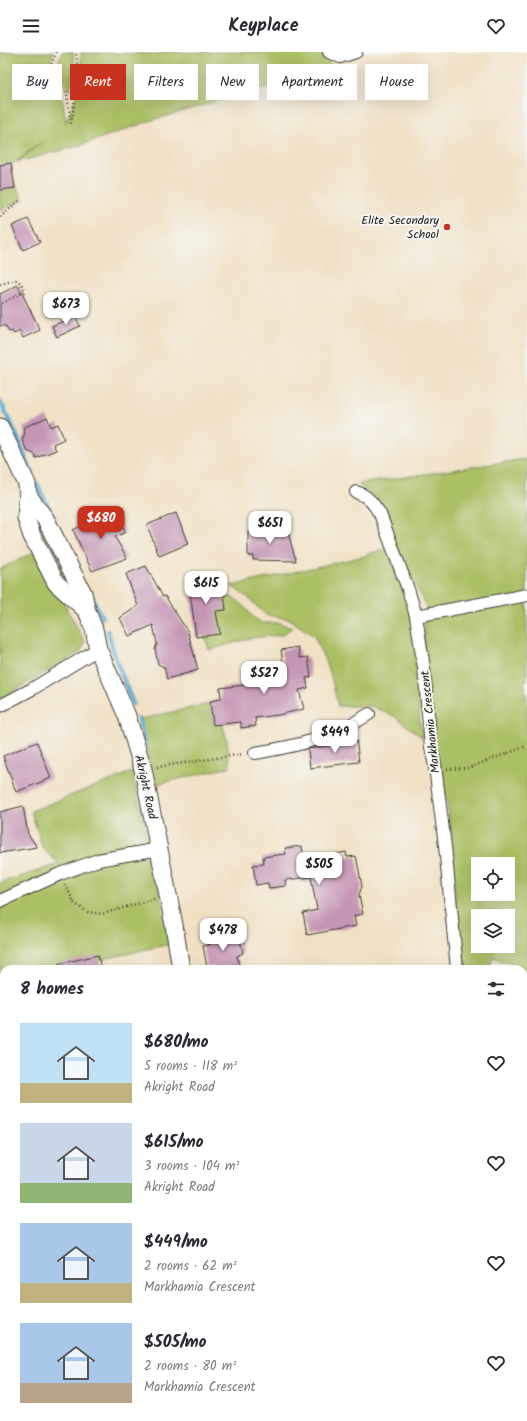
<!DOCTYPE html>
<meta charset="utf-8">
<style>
body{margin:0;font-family:Kalam,sans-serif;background:#f2f2f3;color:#2b2b33;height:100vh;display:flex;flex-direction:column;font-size:15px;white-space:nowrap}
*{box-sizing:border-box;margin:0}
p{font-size:13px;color:#7c7c81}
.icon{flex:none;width:22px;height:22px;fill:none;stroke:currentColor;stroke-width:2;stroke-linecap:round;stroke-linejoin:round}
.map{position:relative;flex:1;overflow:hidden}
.panel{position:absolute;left:0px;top:913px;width:527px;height:456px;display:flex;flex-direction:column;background:#fff;border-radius:12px 12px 0 0;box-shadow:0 4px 16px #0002}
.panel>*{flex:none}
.top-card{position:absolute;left:12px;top:12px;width:503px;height:36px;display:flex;gap:8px}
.fabs{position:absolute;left:471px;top:805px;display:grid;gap:8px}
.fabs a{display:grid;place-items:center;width:44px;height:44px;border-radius:0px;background:#fff;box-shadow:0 4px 16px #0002;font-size:20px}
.price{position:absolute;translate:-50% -34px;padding:0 9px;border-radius:8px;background:#fff;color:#222;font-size:13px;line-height:26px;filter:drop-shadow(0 1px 2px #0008)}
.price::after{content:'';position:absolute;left:50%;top:24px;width:12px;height:9px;margin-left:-6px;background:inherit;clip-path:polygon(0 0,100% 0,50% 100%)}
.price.on{background:#c8321e;color:#fff}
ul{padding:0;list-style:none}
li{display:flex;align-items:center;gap:12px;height:100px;padding:0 20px}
li span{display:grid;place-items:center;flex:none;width:112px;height:80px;border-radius:0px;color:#555}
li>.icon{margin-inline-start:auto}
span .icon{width:48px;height:48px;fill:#fffc;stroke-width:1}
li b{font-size:17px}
h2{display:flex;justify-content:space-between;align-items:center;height:48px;padding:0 20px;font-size:17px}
.pill{padding:0 14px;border-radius:0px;background:#fff;box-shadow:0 4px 16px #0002;font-size:14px;line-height:36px}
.pill.on{background:#c8321e;color:#fff}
header{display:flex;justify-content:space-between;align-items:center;height:52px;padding:0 20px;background:#fff;font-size:18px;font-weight:700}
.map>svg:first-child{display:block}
.green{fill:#aac065;stroke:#636e40;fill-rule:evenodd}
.sand{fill:#eeda9e;stroke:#857b5d}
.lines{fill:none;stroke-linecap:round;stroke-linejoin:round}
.stream{stroke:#56aad2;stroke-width:4.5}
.building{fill:#c595b4}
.street-casing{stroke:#3c3a35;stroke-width:14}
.secondary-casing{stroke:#3c3a35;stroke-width:19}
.path{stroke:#3c3a35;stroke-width:2.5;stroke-dasharray:1 3;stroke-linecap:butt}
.street{stroke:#fff;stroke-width:12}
.secondary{stroke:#fff;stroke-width:17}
.poi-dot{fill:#c8321e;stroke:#f6f6f2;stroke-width:1.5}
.labels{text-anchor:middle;stroke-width:4;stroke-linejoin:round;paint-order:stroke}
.poi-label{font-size:12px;fill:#1c1c1c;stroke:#f6f6f2;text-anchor:end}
.street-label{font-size:12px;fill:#1c1c1c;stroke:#f6f6f2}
</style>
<header><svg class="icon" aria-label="menu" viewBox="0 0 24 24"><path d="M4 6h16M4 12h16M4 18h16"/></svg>Keyplace<svg class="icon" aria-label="heart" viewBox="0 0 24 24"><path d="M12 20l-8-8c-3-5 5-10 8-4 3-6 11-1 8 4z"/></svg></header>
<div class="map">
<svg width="527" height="1369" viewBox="0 0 527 1369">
<rect width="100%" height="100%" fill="#f6f6f2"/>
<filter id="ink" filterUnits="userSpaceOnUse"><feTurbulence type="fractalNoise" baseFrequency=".025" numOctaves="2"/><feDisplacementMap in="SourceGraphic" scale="8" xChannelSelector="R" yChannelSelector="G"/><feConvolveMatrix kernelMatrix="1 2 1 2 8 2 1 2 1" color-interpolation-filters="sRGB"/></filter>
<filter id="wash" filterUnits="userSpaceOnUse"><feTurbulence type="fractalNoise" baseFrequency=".012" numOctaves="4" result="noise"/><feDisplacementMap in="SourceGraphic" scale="16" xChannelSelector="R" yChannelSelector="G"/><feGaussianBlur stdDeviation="0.9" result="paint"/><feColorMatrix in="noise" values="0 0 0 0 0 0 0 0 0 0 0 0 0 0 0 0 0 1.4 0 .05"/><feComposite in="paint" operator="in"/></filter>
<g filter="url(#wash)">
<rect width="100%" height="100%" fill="#f0e1c4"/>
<!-- green -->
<g class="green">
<path d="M0,0H53L49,18L63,50L66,70L81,33V1L160,2L161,0H323L332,15L301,23V25L163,65L155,67L82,93L17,110L42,90L7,116L23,148L0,158Z"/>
<path d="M62,0H73L74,10L70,39L56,14Z"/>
<path d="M525,407L527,412V628L524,629L527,648V919L493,905L489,917H463L457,864L450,771L442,717L427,674L424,588L426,554L404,511L379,449L358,432ZM478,812H508V842H478ZM478,864H508V894H478Z"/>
<path d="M387,497L413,565L415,607L418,627L420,672L423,686L394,664L371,654H338L330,620L314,584L289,567L266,563L247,545L231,534L365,504L370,501Z"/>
<path d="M36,499L85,590L81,599L0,647V517Z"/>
<path d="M224,544L234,546L243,553L254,566L262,571H280L292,576L282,583L251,586L209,598L199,567Z"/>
<path d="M217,650L227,689L230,715L153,733L141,667Z"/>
<path d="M132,720L158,832L170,892L77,913V917H4V1019L0,1020V831L59,812L43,797L31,759Z"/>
<path d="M4,1102V1165L0,1167V1104Z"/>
<path d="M523,1147H527V1340L523,1339Z"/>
<path d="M4,1292V1365H29L31,1369H0V1293Z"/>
<path d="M374,1365H455V1369H377Z"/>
</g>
<!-- sand -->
<path class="sand" d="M527,992V1147H523V993Z"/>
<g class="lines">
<!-- stream -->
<g class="stream">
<path d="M0,349L16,382L32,421"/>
<path d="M37,432L53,465"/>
<path d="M91,543L102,566"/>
<path d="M108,579L115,605L133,652"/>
<path d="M139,667L145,695"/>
</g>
</g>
<g id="blocks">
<!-- building -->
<g class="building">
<path d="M11,111L15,136L0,138V113Z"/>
<path d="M28,167L40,190L23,198L12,174Z"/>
<path d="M18,233L40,278L23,286L20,279L14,282L12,279L9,280L6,274H0V242Z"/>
<path d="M75,264L80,274L57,285L52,274Z"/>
<path d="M47,365L51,375L58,372L64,387L53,392L56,398L36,406L34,402L27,399L22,388L25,381L23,376Z"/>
<path d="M113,457L126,480L115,485L127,506L92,519L73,478Z"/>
<path d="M176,461L188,492L159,504L147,473Z"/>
<path d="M253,475H272V479L287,477L296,509L253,508V504H248V479H253Z"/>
<path d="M146,514L163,545L165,544L188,580L198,618L167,627L164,615L158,612L155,597L157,592L153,573L129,584L120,566L138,554L126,522Z"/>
<path d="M211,522L213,536L223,534L226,558L216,559L220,582L196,585L188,525Z"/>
<path d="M298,595L300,606L308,605L311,625L306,626L308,636L299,638L304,657L278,663L255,666L256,674L241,676V670L213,673L210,649L221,647L220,636L286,628L281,598Z"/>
<path d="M356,685L359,710L310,716L308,697L340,692L339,687Z"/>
<path d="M37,690L51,726L16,740L3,704Z"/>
<path d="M23,754L28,782L37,795L0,801V760Z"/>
<path d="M302,794L304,808L346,800L347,805L356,804L362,834L359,843L363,862L354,864L356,874L307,883L303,861L317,858L311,825L285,828L286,834L269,836L268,831L256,833L253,813L264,812L263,805L286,802L285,796Z"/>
<path d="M227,881L228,884L235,883L236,888H240L243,901L237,904L240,917H214L213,914L207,915L203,894L211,892L210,889L215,888L214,883Z"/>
<path d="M98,903L101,917H59L58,912Z"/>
</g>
</g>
</g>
<g filter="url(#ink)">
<use href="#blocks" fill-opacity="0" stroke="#3c3a35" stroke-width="1"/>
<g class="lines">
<!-- street casing -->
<g class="street-casing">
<g id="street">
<path d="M329,0L340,5L356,0"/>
<path d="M356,440C368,444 373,451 380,462L408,537L416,564L424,616L431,695L435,714L445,794L457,917"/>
<path d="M416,564L527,543"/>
<path d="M0,654L32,637L98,597"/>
<path d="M255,701C298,694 332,686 369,662"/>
<path d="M0,849L60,822L98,808L159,797"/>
<path d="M0,1217L4,1227"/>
<path d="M0,1280L4,1279"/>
<path d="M523,1343H527"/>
<path d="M346,1365V1369"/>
<path d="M163,1369L165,1365"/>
</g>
</g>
<!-- secondary casing -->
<g class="secondary-casing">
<g id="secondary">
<path d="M0,375L27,432L28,443L26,466L32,484L56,531L87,559"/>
<path d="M28,443L46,468L83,541L87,559L94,577L98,597L127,664L143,717L174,873L181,917"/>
<path d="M362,1365L366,1369"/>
</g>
</g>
<!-- path -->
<g class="path">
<path d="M56,0L51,14L67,42L71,72"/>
<path d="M72,67L78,26L76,0"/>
<path d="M0,165L19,149"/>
<path d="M0,232L16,228L21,231L25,239L1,252"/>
<path d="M157,715L243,702"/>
<path d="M447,717L468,716L527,694"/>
<path d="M65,833L75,852L88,860L102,862L154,847"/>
<path d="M277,1365L279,1369"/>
<path d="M243,1369L245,1365"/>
<path d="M326,1369L333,1368"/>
</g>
<!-- street -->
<use href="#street" class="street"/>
<!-- secondary -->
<use href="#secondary" class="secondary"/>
</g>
</g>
<!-- markers -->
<circle class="poi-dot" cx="447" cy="175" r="4"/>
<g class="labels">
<!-- poi labels -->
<g class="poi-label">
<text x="439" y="172">Elite Secondary<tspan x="439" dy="14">School</tspan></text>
</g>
<!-- street labels -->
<g class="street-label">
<text transform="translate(430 670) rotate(-96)" y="4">Markhamia Crescent</text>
<text transform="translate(146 735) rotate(77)" y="4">Akright Road</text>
</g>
</g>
</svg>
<div class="fabs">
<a><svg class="icon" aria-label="locate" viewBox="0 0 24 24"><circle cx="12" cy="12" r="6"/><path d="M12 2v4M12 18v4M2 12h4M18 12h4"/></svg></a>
<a><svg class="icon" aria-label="layers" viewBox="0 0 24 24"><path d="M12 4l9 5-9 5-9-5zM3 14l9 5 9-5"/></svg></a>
</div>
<b class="price" style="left:66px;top:274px">$673</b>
<b class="price on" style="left:101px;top:488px">$680</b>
<b class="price" style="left:270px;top:493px">$651</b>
<b class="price" style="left:206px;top:553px">$615</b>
<b class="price" style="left:264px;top:643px">$527</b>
<b class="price" style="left:335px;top:702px">$449</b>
<b class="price" style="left:319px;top:834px">$505</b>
<b class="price" style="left:223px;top:900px">$478</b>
<div class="top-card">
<a class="pill">Buy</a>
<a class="pill on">Rent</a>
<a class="pill">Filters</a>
<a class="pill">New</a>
<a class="pill">Apartment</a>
<a class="pill">House</a>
</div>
<section class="panel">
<h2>8 homes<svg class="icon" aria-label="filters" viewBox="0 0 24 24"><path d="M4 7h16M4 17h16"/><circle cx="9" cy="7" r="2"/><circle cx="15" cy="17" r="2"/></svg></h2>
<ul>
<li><span style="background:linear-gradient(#bfe0f5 75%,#c2b280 0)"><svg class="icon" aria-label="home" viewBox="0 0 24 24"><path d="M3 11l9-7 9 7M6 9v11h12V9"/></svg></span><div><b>$680/mo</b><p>5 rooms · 118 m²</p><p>Akright Road</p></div><svg class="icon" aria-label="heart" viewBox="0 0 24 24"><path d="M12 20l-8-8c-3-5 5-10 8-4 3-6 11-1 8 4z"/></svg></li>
<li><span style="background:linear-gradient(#c9d6e8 75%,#8fb573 0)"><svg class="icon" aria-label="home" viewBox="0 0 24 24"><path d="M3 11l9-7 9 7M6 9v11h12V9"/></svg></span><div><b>$615/mo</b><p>3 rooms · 104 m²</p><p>Akright Road</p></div><svg class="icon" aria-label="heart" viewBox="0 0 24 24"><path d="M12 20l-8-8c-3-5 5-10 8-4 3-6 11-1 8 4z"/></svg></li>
<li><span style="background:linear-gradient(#a9c7e8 75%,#c2b280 0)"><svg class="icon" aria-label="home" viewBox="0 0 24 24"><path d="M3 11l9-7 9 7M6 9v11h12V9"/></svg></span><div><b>$449/mo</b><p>2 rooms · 62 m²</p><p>Markhamia Crescent</p></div><svg class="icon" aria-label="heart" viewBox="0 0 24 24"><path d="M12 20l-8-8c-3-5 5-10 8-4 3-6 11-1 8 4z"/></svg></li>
<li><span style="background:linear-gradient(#a9c7e8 75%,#b9a48a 0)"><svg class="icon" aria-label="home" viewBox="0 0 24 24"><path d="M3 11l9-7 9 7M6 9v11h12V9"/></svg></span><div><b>$505/mo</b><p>2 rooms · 80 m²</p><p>Markhamia Crescent</p></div><svg class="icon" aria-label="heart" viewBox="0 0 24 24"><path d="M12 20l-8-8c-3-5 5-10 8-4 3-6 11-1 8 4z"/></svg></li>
</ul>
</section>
</div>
